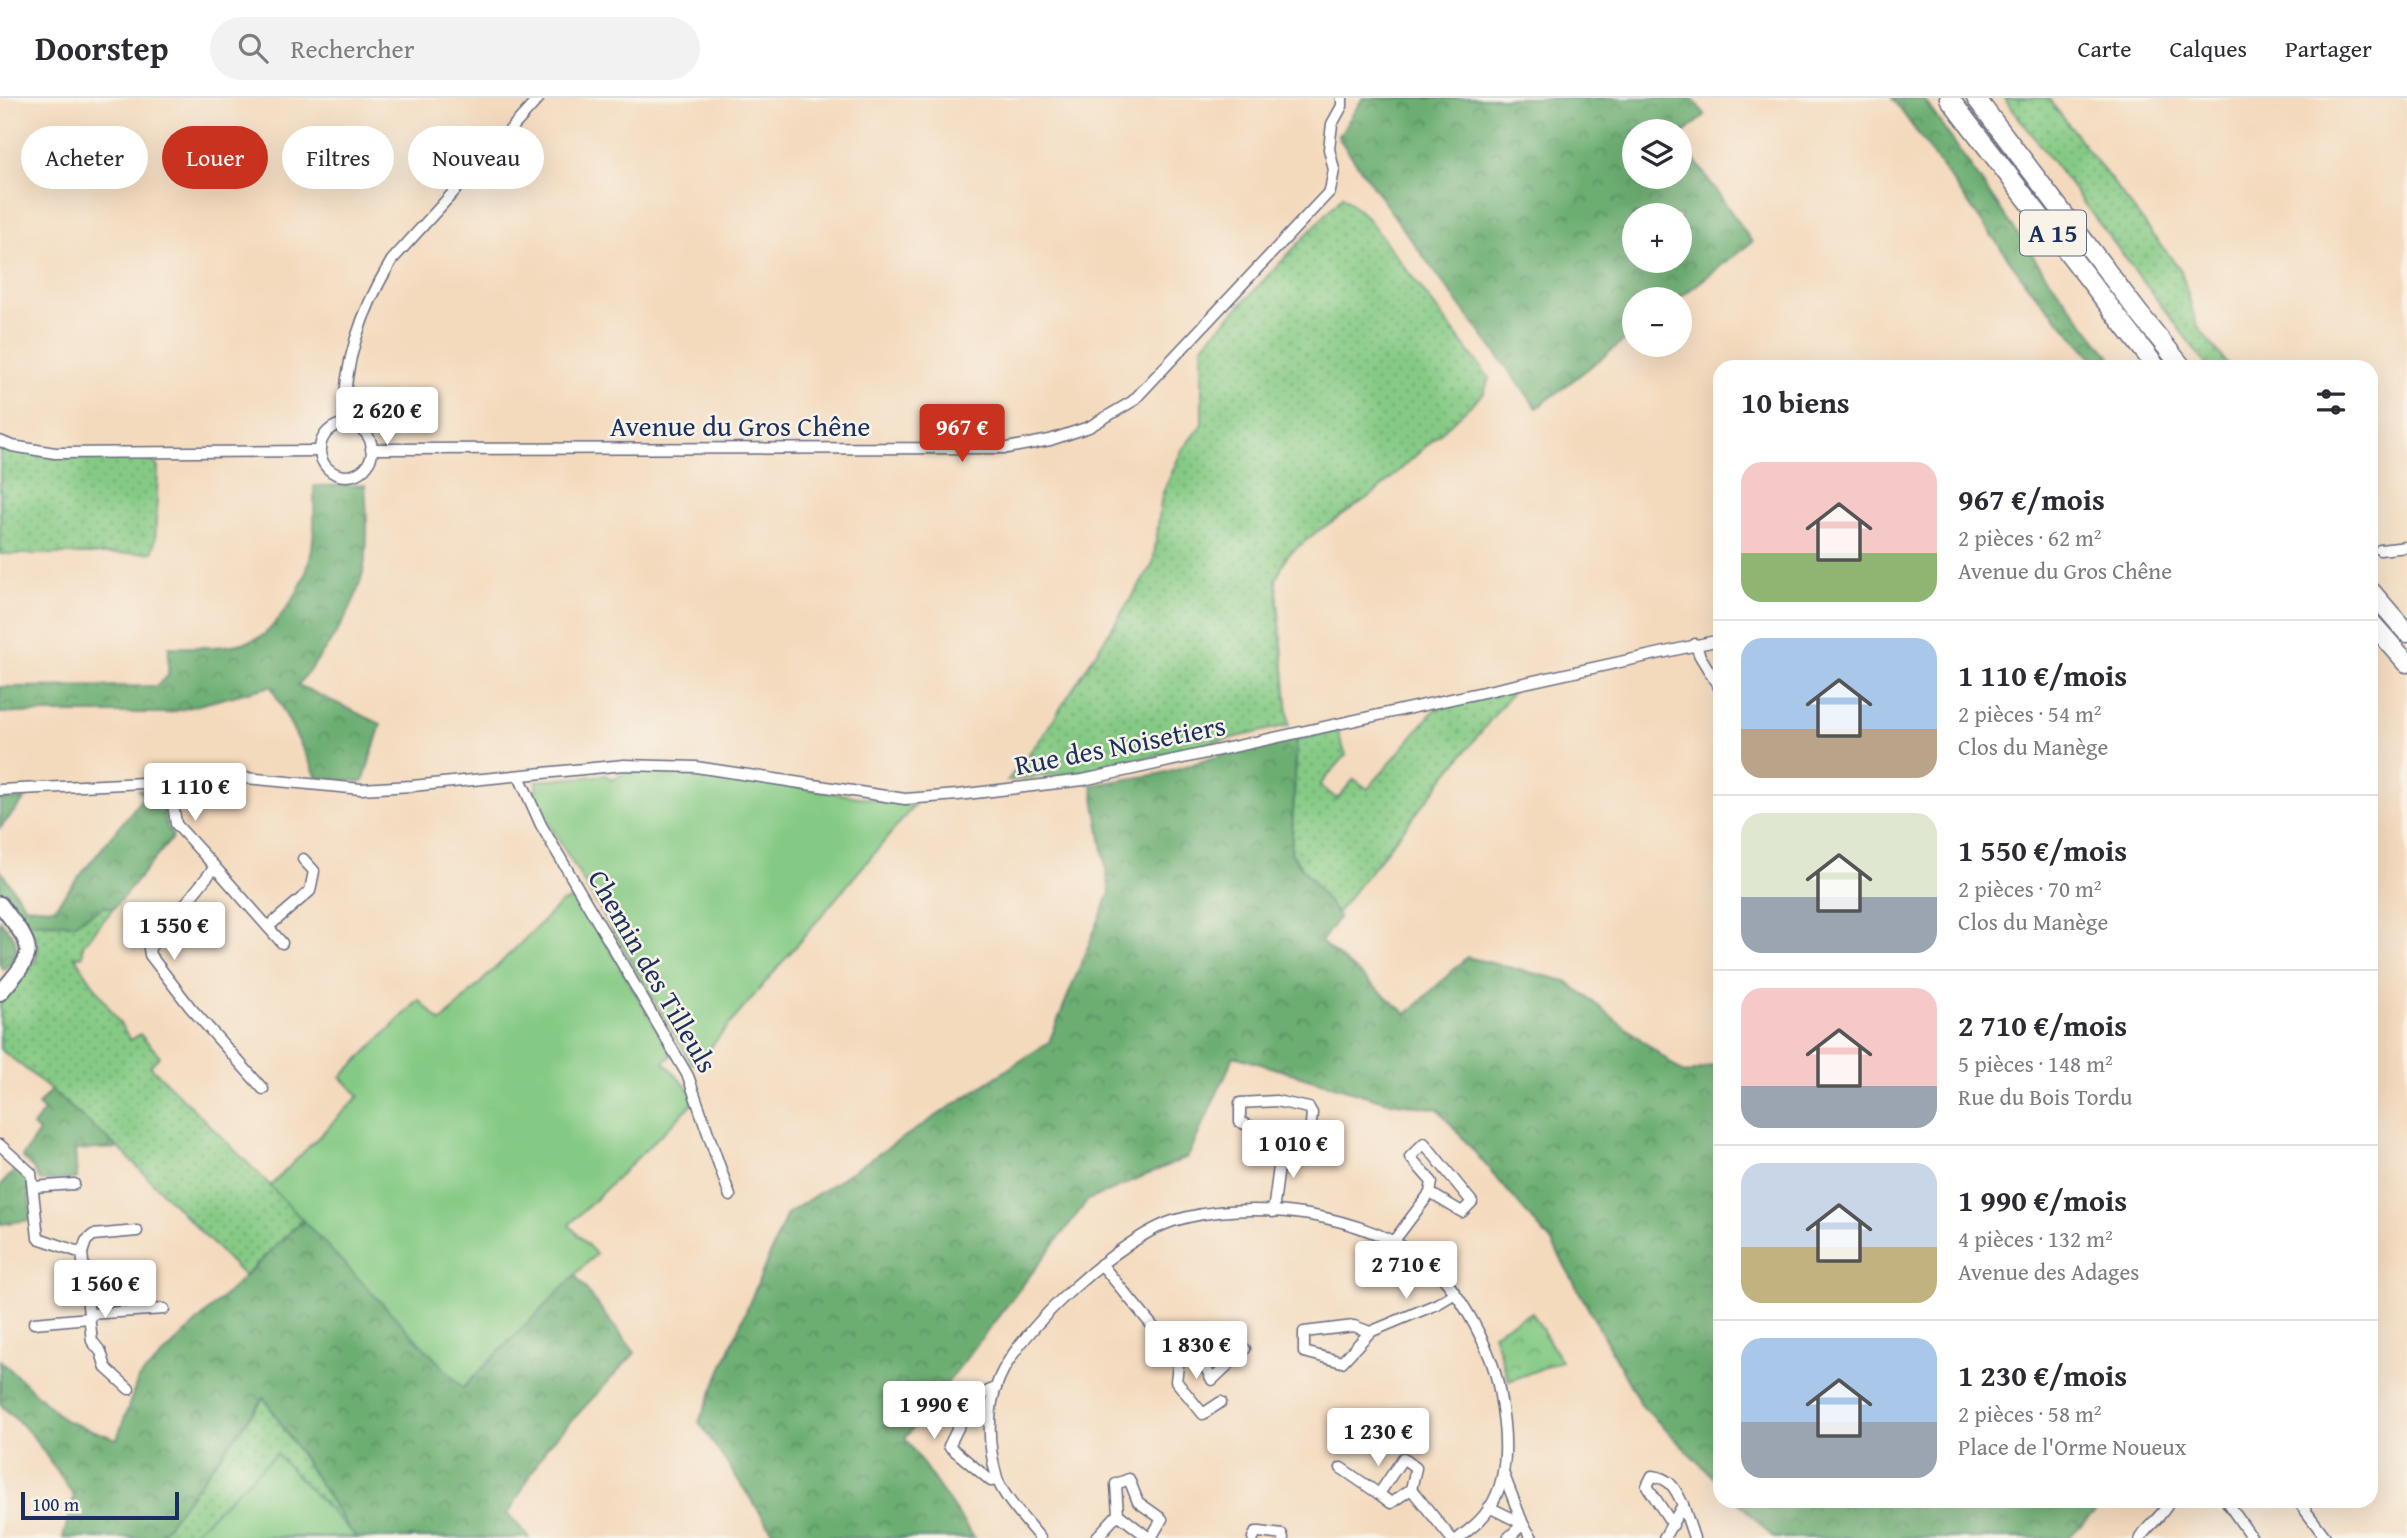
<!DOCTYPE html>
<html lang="fr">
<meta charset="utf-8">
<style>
body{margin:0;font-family:"Gentium Book Plus",serif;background:#f2f2f3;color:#2b2b33;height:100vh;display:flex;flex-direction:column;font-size:26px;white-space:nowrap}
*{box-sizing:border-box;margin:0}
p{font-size:23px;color:#7c7c81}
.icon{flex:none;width:38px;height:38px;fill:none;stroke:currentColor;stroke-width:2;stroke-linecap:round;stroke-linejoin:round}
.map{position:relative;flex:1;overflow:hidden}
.details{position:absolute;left:1713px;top:262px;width:665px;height:1148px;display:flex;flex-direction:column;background:#fff;border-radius:21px;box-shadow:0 7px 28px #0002}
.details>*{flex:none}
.hud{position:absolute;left:21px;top:28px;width:665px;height:63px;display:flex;gap:14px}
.controls{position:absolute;left:1622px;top:21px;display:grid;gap:14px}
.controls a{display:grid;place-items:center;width:70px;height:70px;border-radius:50%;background:#fff;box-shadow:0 7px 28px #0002;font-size:35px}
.scale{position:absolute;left:21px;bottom:18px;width:158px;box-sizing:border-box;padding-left:7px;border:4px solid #1b2f5e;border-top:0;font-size:19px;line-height:24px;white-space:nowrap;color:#1b2f5e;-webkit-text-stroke:5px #f7f3e8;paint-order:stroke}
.price{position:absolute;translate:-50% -60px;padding:0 16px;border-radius:7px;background:#fff;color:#222;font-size:23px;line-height:46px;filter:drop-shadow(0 2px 4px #0008)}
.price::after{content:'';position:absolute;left:50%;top:42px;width:21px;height:16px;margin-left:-10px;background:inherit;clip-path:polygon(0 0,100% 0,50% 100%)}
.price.on{background:#c8321e;color:#fff}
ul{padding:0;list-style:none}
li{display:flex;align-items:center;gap:21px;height:175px;padding:0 28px}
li+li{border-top:2px solid #e1e1e2}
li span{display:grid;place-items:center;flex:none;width:196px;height:140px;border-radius:21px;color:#555}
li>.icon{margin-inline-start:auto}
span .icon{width:84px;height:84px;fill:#fffc;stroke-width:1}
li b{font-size:30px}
h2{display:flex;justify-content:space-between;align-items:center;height:84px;padding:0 28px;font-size:30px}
.chip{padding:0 24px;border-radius:32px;background:#fff;box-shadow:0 7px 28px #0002;font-size:24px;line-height:63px}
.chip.on{background:#c8321e;color:#fff}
header{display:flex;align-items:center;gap:42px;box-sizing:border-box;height:98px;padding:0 35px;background:#fff;border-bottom:2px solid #e1e1e2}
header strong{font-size:33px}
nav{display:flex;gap:38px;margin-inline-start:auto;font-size:24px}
.search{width:490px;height:63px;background:#f2f2f3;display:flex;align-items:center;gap:18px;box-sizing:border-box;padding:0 24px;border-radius:38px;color:#7c7c81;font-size:26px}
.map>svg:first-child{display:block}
.grass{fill:url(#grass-dots);stroke:#507c71;stroke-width:2}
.forest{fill:url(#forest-crowns);stroke:#446e68;stroke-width:2;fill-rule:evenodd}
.park{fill:url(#park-crowns);stroke:#507c71;stroke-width:2}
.pitch{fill:#85ca84;stroke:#507c71;stroke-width:2}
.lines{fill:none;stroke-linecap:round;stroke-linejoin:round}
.street-casing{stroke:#676b7f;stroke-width:13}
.secondary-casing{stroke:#676b7f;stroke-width:18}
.highway-casing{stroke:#676b7f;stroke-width:21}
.street{stroke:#fff;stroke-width:10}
.secondary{stroke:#fff;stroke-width:14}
.highway{stroke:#fff;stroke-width:18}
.labels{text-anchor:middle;stroke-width:5;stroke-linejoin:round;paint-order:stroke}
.shield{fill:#f7f3e8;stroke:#5d6a87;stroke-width:2}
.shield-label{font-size:26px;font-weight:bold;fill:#1b2f5e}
.street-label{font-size:28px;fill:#1b2f5e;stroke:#f7f3e8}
</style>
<header>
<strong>Doorstep</strong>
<div class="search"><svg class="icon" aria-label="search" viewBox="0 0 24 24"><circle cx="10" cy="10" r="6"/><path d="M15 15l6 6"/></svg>Rechercher</div>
<nav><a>Carte</a><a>Calques</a><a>Partager</a></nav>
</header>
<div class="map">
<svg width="2407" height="1440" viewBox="0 0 2407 1440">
<defs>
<pattern id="grass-dots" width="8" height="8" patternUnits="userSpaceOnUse" patternTransform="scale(1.75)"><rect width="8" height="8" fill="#85ca84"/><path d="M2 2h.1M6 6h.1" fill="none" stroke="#6ca46f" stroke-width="1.8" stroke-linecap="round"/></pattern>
<pattern id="forest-crowns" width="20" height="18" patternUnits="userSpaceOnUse" patternTransform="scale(1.75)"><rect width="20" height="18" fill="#6cae72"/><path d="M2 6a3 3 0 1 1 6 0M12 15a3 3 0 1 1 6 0" fill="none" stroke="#588e61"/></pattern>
<pattern id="park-crowns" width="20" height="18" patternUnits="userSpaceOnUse" patternTransform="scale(1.75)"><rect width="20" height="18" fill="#85ca84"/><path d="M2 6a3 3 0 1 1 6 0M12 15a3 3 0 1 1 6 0" fill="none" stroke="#6ca46f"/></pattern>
</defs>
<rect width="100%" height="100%" fill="#f7f3e8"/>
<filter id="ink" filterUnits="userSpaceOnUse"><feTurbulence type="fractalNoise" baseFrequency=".0143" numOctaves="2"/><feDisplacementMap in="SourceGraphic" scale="14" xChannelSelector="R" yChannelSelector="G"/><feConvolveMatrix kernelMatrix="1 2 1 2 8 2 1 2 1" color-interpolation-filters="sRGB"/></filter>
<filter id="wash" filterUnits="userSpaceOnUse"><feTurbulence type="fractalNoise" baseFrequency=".00686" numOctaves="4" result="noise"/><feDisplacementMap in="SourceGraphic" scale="28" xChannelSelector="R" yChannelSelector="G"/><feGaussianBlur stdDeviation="1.57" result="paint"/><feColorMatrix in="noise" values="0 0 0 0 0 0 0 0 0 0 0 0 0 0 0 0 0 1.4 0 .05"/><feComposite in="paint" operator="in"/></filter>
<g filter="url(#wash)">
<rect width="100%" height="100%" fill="#f4dabd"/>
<!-- grass -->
<g class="grass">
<path d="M2004,0H2048L2181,173L2197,228L2230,269H2208Z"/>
<path d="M1343,98L1368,121L1489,280L1484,295L1376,394L1315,435L1287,458L1276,481L1289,627L1097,671L1007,683L1042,639L1153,466L1162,397L1182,352L1202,326V248Z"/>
<path d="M0,348L54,359L152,360L158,370L155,445L152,454L115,456H0Z"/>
<path d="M1515,591L1336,816L1291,755L1297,642L1337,632L1346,657L1320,687L1337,701L1354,681L1368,691L1436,610Z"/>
<path d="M105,808L113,811L83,847V858L75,859L131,942L140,936L160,958L150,968L304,1121L244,1178L124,1055L27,972L0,951V904C10,892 44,862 38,846C36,838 27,830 22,824L73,826Z"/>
<path d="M264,1300L355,1440H158Z"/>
</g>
<!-- forest -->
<g class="forest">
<path d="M1363,0H1692L1705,17L1680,38V33H1634V79H1680V41L1752,144L1678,201H1634V235L1537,310L1411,142L1338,39ZM1634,117H1680V163H1634Z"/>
<path d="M1892,0H1923L2047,178L2118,269H2101L2029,189Z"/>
<path d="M365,387C367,418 370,454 360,485C349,523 322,556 298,587L381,626L363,684L317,679L271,588L168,615H0V589L156,588L168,578L169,549C199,549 232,552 260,539C269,535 276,523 282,516C316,475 315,438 314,388Z"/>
<path d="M1297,635L1291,755L1339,819L1321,844L1407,916L1467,859L1566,883L1685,976L1720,965V1386L1641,1307L1553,1146L1438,1011L1384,1003L1234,958L1188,1059L1088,1102L905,1340L974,1440H777L699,1324L787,1116L1049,944L1110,795L1092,687L1159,676Z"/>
<path d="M157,690C169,701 163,709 165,723C166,729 171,734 173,739L113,811L105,808L73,826L22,824L0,792V772L25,808L54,810L144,698L138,692Z"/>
<path d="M0,701H25L0,730Z"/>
<path d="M0,822L15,841L17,857L4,872L0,867Z"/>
<path d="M51,992L118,1050L75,1052L77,1081L40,1083L33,1070L22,1059L39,1034L33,1028L44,1013L38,1007Z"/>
<path d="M19,1068L28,1078L31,1122L0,1126V1088Z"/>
<path d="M304,1121L463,1290L575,1177L635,1255L546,1350L508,1416L530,1440H355L264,1300L158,1440H63L74,1398L32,1337L0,1306V1262L64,1322L117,1341L138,1281Z"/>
<path d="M1738,1404H2105L2068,1440H1774Z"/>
</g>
<!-- park -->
<path class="park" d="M1532,1214L1561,1263L1509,1283L1493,1235Z"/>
<!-- pitch -->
<g class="pitch">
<path d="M693,672L914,708L698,964L692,966L535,702L537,683L606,677L612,682L624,675Z"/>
<path d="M579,799L672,957L664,964L692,995L693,1005L569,1127L596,1156L463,1290L270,1088L359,998L341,979L419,902L441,924L561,805Z"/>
<path d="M276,1356L356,1439L188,1440Z"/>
</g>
</g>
<g filter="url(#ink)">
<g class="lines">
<!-- street casing -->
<g class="street-casing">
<g id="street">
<path d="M344,326C343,265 361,213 392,162L539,0"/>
<circle cx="346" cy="352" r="26"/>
<path d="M0,343L12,348L55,355L319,353"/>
<path d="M371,351L1007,350L1050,342L1089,329L1133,303L1330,93L1334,72L1329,51L1332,26L1342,8V0"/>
<path d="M2380,452L2407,449"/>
<path d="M1695,546L1700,558L1720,591"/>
<path d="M519,678L541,727L688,978L730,1098"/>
<path d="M170,684L176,726L215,769"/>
<path d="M0,692L246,680L361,691L412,688L624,667L696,669L905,701L958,697L1083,682L1720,542"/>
<path d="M268,829L310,793L314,773L303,761"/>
<path d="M263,991L190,909L150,857L149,851L215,769L282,845"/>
<path d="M0,1047L31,1075L38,1140L82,1155L86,1143L93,1137L137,1133"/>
<path d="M33,1089L74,1086"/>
<path d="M1273,1114L1282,1046L1279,1035L1249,1028L1240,1024V1005L1276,1003L1309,1010L1312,1015L1309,1046L1302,1050L1282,1046"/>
<path d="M1393,1144L1430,1095L1432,1084L1410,1059L1424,1045L1472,1104L1462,1114L1430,1095"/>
<path d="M82,1155L92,1243L101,1254L106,1270L129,1291"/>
<path d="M1101,1166L1179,1260"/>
<path d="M89,1216L164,1211"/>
<path d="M34,1225L89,1220"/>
<path d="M1370,1234L1354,1228L1304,1234V1254L1342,1264L1370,1234L1437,1206L1454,1196"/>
<path d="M1179,1260L1226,1244L1245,1251L1212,1282L1197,1253"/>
<path d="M1179,1260L1176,1283L1203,1316L1221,1304"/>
<path d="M996,1290C972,1296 959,1328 949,1348L991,1383L997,1382"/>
<path d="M1403,1360L1416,1370L1411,1391L1391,1405L1379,1396Z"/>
<path d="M1341,1370L1379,1396"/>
<path d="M1504,1377L1523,1426L1532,1440"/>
<path d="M1411,1391L1451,1440"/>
<path d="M2227,1404L2252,1440"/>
<path d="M2299,1404L2326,1440"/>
<path d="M1683,1407L1694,1440"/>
<path d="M1489,1409L1523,1426L1508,1440"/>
<path d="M1118,1416L1149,1440"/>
<path d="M1040,1440C1027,1424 1003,1399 997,1380C988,1349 986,1310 999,1281C1020,1230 1121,1140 1173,1123C1250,1099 1368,1115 1431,1168C1460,1193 1493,1254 1499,1292C1507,1334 1513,1389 1479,1423C1473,1429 1466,1434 1459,1440"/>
<path d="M1096,1440L1118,1416L1116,1386L1129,1381L1138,1404L1162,1421L1151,1440"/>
<path d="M1253,1440L1256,1434H1260L1282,1437L1283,1440"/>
<path d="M1664,1440L1683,1407C1676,1392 1671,1380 1652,1378L1647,1388L1673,1427"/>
<path d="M2140,1440C2149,1426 2162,1419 2169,1404"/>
</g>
</g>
<!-- secondary casing -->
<g class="secondary-casing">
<path id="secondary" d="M0,806C35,853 39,850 0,895"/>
</g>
<!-- highway casing -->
<g class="highway-casing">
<g id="highway">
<path d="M1949,0L2157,270"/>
<path d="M1976,0L2138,214L2183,270"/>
<path d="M2371,493L2407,535"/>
<path d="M2371,524L2407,565"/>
</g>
</g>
<!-- street -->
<use href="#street" class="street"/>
<!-- secondary -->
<use href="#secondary" class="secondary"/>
<!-- highway -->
<use href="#highway" class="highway"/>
</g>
</g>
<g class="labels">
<!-- shield labels -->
<rect class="shield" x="2020" y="112.5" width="66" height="45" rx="5"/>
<g class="shield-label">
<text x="2053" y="144">A 15</text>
</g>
<!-- street labels -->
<g class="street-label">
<text x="740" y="338">Avenue du Gros Chêne</text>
<text transform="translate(1120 647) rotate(-11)" y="10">Rue des Noisetiers</text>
<text transform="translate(653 873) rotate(60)" y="10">Chemin des Tilleuls</text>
</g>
</g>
</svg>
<div class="controls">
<a><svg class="icon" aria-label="layers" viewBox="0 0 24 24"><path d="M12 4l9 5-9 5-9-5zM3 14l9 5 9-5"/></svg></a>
<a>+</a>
<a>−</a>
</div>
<div class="scale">100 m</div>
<b class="price" style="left:387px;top:349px">2 620 €</b>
<b class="price on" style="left:962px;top:366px">967 €</b>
<b class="price" style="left:195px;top:725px">1 110 €</b>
<b class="price" style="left:174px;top:864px">1 550 €</b>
<b class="price" style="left:1293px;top:1082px">1 010 €</b>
<b class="price" style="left:1406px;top:1203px">2 710 €</b>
<b class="price" style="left:105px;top:1222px">1 560 €</b>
<b class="price" style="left:1196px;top:1283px">1 830 €</b>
<b class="price" style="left:934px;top:1343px">1 990 €</b>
<b class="price" style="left:1378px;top:1370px">1 230 €</b>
<div class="hud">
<a class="chip">Acheter</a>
<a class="chip on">Louer</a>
<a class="chip">Filtres</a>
<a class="chip">Nouveau</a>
</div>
<section class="details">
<h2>10 biens<svg class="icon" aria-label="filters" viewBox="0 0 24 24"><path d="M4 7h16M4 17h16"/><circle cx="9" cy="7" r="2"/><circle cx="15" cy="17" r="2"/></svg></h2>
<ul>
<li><span style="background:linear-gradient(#f6c9c9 65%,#8fb573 0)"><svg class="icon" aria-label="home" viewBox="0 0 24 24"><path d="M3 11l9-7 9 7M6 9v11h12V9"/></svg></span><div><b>967 €/mois</b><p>2 pièces · 62 m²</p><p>Avenue du Gros Chêne</p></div></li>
<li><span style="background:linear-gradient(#a9c7e8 65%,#b9a48a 0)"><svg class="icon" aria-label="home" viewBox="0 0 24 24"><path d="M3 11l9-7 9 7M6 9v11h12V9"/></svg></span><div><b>1 110 €/mois</b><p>2 pièces · 54 m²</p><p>Clos du Manège</p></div></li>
<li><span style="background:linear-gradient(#dfe7d0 60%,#9aa5b1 0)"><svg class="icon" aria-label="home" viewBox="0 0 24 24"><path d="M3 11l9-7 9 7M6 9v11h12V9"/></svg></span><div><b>1 550 €/mois</b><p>2 pièces · 70 m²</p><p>Clos du Manège</p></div></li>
<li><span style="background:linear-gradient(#f6c9c9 70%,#9aa5b1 0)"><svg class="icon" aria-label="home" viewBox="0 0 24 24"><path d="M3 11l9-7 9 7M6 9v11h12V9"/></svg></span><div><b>2 710 €/mois</b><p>5 pièces · 148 m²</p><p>Rue du Bois Tordu</p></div></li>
<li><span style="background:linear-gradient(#c9d6e8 60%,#c2b280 0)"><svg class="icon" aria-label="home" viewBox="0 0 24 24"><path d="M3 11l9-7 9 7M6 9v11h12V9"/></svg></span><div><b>1 990 €/mois</b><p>4 pièces · 132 m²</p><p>Avenue des Adages</p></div></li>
<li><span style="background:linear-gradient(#a9c7e8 60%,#9aa5b1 0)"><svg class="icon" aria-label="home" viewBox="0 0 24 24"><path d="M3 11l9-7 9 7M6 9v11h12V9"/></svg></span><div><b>1 230 €/mois</b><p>2 pièces · 58 m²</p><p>Place de l'Orme Noueux</p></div></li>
</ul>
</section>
</div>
